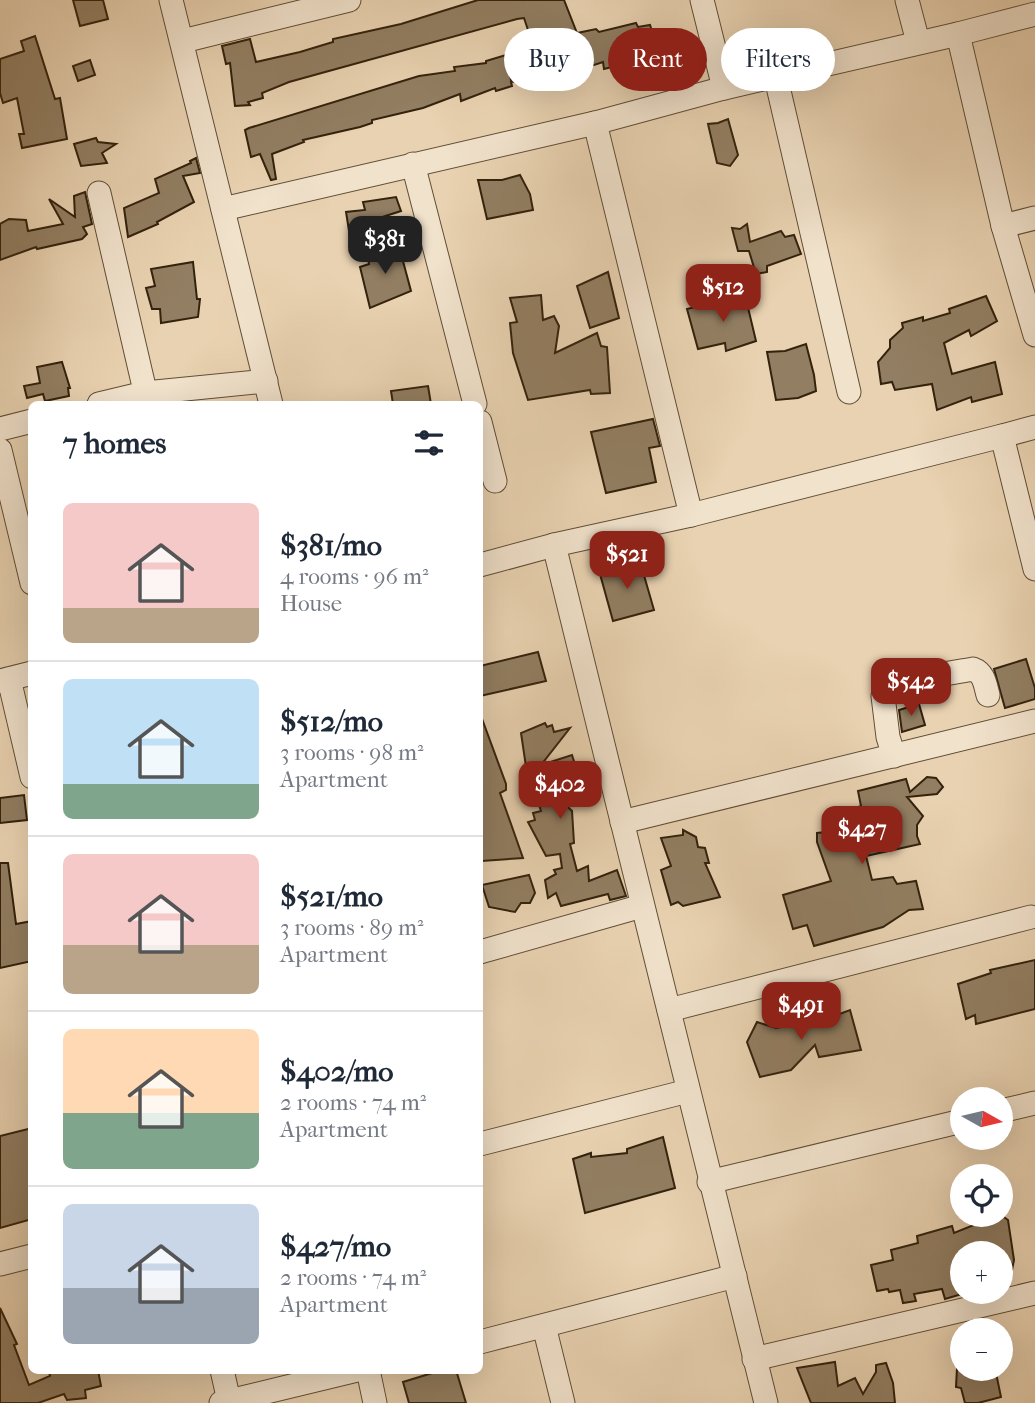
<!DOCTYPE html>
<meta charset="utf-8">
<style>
body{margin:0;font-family:"IM FELL French Canon",serif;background:#f6f6f7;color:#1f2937;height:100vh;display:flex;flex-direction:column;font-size:26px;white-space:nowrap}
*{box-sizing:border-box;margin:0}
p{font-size:23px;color:#747a83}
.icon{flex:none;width:38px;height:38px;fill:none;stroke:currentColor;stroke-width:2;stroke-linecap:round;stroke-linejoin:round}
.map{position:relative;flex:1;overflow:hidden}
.panel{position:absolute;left:28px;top:401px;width:455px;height:973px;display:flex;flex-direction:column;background:#fff;border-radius:10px;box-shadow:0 7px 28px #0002}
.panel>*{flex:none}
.hud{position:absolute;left:504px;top:28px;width:425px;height:63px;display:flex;gap:14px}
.needle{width:46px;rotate:98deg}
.buttons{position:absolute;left:950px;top:1087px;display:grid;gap:14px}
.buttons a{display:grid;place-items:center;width:63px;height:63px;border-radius:50%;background:#fff;box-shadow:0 7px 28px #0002;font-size:35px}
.price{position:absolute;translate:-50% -60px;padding:0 16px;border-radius:14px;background:#8f2418;color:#fff;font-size:23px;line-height:46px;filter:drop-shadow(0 2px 4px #0008)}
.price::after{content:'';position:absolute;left:50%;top:42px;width:21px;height:16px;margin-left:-10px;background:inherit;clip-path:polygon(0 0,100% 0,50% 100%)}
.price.active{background:#222;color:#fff}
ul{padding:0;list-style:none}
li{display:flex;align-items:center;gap:21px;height:175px;padding:0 35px}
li+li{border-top:2px solid #e0e1e3}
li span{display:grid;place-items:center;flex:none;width:196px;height:140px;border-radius:10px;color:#555}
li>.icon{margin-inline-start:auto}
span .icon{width:84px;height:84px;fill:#fffc;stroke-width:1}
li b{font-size:30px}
h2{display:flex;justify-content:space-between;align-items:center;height:84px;padding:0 35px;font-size:30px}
.chip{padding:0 24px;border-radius:32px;background:#fff;box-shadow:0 7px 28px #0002;font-size:24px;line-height:63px}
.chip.active{background:#8f2418;color:#fff}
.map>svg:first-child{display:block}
.building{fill:#927e62;stroke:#33220d;stroke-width:2}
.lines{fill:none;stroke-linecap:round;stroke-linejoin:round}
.minor-casing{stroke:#604e36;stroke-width:25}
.minor{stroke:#f1e2cc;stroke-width:23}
</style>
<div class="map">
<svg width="1035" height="1403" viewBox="0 0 1035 1403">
<rect width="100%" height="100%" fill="#e9d2b1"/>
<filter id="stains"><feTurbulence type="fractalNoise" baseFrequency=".00286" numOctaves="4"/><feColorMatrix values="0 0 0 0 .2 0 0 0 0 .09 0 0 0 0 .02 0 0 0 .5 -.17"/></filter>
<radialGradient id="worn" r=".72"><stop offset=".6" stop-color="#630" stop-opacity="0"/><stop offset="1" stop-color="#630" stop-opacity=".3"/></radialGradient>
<!-- building -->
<g class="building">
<path d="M73,0H103L108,19L80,26Z"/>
<path d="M478,0H564L577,33L596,29L599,32L636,23L638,27L650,25L653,34L657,33L659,50L658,59L654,64H648L636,73L626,74L620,65L604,69L603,62L560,76L511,82L512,86L496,91L495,88L461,101L460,94L423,108L372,120V123L360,127L303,140L304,142L272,154L276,179L271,180L260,154L251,157L245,130L249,128L419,76L455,71L454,67L486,63V61L506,55L511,80L533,45L524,18L517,19L289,82L262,93L263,98L248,102L250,105L235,106L230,63L226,64L222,46L250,39L256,62L300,52L333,42V39L401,24Z"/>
<path d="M35,36L55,99L60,98L67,139L22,148L19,134H24L17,98L3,103L0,93V59L24,51L21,41Z"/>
<path d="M90,60L95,75L78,81L73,66Z"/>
<path d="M728,119L738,155L730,166L717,163L708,124L718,123Z"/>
<path d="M96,138L98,142L116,144L102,153L107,163L81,166L74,144Z"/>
<path d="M196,158L200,173L183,176L194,202L157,222L158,224L128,237L124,208L159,193L155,179L191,163L190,161Z"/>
<path d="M520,175L530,194L533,210L487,219L478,180H502Z"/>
<path d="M85,192L92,224L83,227L87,234L82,239L37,249L36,247L0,260V224L9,219L26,220L28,231L63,224L49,199L75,217L74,196Z"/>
<path d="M396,197L401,211L376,219L373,230L350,237L346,212L365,210L363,202Z"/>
<path d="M747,224L750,242L781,231L785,237L794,235L801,254L767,266V272L756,274L749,251H738L732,228L740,229Z"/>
<path d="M383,246L400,250L411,291L370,308L360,267L369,264L368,258Z"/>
<path d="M193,262L197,299H200L198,317L161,323L160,309H152L146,288L155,286L151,269Z"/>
<path d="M608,272L619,318L590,328L577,286Z"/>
<path d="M541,295L543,320L554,316L559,326L555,353L597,333L601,346L607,347L610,393L591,394L590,390L528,400L513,353L510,323L517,322L510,298Z"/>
<path d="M745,295L756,341L726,351L725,343L698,349L687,309Z"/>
<path d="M986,296L997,321L971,336L969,330L944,343L952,374L995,362L1002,394L972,402L971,397L937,410L932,384L895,390L892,382L881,384L878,362L890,348V340L903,328L902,323L923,317V321L950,313L949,309Z"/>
<path d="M806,344L814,375L816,391L798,398L776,400L767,352L785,351Z"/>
<path d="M62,362L70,388H68L69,396L45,401L43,394L27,398L24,386L40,383L37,367Z"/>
<path d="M428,386L431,404H393L391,391Z"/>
<path d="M653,419L660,446L649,448L656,482L606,493L591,432Z"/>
<path d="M630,561L633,569L641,565L654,610L613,621L600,574Z"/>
<path d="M538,652L546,681L480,696V666Z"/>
<path d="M1026,659L1035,688V699L1005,708L994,669Z"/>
<path d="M919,704L925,725L902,732L899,710Z"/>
<path d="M481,716L506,784V790L500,793L523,858L482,861L480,848Z"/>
<path d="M545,723L547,727L552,725L554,732L570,728L541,765L572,755L577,771L567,780L569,786L551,791L572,811L574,843L570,844L577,871L588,866L589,881L617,870L626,896L610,900L608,894L561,906L556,893L548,898L545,880L556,874L554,870L562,868L560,854L546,856L528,822L535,820L533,813L541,811L530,779L528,780L521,733Z"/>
<path d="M927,777L936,778L943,787L937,794L907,797L923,816L917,825V836L920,844L866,856L872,880L893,877L897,884L916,881L923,909L909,910L883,927L814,946L807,925L793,929L783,895L831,881L817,842V833L827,832L826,819L861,806L858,791L906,779L910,792Z"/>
<path d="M24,795L27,820L0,823V798Z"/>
<path d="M683,830L696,837L698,847L705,848L709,863H705L720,897L683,906L678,902L671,905L661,870L671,866L661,838L683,835Z"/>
<path d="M0,863H8L16,924L32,921V961L0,968Z"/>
<path d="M529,875L535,893L530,903H521L515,912L489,907L482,885Z"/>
<path d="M1035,960V1009L976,1024L975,1015L966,1019L958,984L991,973L990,970Z"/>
<path d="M820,1009L829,1018L850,1010L861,1050L819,1057L815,1045L791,1070L760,1077L747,1042L757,1022L776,1028L808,1022Z"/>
<path d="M32,1128V1219L0,1228V1136Z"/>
<path d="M663,1137L675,1188L585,1213L573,1159L591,1153V1157L627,1153V1149Z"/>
<path d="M1001,1215L1008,1220L1014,1260L1012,1270L1001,1271V1253H959L962,1264V1294L945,1299L942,1289L914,1294L916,1301L903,1303L900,1290L889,1292L888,1289L877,1291L871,1265L893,1260L891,1250L918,1243L917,1236L952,1226L954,1233L989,1219L990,1216Z"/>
<path d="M0,1308L17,1344L14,1345L29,1385L50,1376L49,1370H98L101,1386L85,1390L86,1398L67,1400L64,1394L38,1403H0Z"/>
<path d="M835,1362L838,1386L855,1378L863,1394L876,1372V1365L886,1363L893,1383L895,1403H811L797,1368Z"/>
<path d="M957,1368H995L1001,1397L978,1403H965L961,1388L956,1387Z"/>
<path d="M442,1370H456L466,1403H409L403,1382Z"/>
</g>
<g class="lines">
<!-- minor casing -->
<g class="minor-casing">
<g id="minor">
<path d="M171,0L271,404"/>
<path d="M702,0L724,88"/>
<path d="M907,0L918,42"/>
<path d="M958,34L1003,226L1035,335"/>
<path d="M183,41L349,0"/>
<path d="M776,78L849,392"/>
<path d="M595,123L691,515"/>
<path d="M413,164L475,404"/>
<path d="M99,193L148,404"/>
<path d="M223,209L595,123L724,88L958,34L1035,14"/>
<path d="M1003,226L1035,218"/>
<path d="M99,404L145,393L266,381"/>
<path d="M480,422L495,481"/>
<path d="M0,429L32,421"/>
<path d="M1002,436L1035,427"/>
<path d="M0,450L32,583"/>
<path d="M554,545C625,831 693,1118 766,1403"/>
<path d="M480,565L554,545L691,515L1002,436L1035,569"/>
<path d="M9,679L32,777"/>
<path d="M0,681L32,673"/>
<path d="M894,756L888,737L883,696C893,680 953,673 973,669C984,673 985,684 988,695"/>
<path d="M622,822L1035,721"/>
<path d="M480,952L642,906"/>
<path d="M669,1010L1031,917"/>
<path d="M1001,1111L1035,1103"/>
<path d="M480,1144L688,1091"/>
<path d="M709,1182L962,1121"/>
<path d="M0,1264L32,1256"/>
<path d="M544,1326L563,1403"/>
<path d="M480,1342L735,1276"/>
<path d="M754,1359L1035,1293"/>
<path d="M222,1370L229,1401"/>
<path d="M368,1370L375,1403"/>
<path d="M221,1403L357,1370"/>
</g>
</g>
<!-- minor -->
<use href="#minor" class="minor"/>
</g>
<rect width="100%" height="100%" filter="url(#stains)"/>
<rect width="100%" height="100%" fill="url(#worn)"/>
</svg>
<div class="buttons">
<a><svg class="needle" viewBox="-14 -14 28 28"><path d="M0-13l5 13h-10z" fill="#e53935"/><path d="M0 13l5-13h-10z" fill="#747a83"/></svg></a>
<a><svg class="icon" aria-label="locate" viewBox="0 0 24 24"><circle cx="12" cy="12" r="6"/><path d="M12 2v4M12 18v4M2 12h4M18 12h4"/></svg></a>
<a>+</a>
<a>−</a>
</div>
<b class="price active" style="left:385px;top:276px">$381</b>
<b class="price" style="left:723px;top:324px">$512</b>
<b class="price" style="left:627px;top:591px">$521</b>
<b class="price" style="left:911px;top:718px">$542</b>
<b class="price" style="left:560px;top:821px">$402</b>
<b class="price" style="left:862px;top:866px">$427</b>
<b class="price" style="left:801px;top:1042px">$491</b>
<div class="hud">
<a class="chip">Buy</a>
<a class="chip active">Rent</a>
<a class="chip">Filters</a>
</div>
<section class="panel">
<h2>7 homes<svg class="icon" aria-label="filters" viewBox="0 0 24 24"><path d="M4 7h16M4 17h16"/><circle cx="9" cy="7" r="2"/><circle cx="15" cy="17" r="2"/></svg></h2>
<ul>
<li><span style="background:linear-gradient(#f6c9c9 75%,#b9a48a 0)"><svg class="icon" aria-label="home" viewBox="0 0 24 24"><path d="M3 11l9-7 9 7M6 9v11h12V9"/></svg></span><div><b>$381/mo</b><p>4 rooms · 96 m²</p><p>House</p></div></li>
<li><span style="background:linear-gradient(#bfe0f5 75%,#7fa58c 0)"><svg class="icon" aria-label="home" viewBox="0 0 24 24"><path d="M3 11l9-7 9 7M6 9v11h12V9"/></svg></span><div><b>$512/mo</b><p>3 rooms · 98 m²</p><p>Apartment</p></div></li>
<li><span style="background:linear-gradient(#f6c9c9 65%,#b9a48a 0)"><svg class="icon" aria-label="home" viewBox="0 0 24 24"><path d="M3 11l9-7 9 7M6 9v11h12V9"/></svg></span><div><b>$521/mo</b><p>3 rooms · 89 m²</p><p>Apartment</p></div></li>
<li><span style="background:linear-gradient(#ffd9b3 60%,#7fa58c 0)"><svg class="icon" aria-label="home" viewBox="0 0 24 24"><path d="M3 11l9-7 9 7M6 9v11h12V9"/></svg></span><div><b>$402/mo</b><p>2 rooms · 74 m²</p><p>Apartment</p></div></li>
<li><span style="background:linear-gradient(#c9d6e8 60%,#9aa5b1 0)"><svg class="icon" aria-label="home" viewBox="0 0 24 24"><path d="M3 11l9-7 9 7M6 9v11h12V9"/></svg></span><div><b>$427/mo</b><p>2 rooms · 74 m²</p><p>Apartment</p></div></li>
</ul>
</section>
</div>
